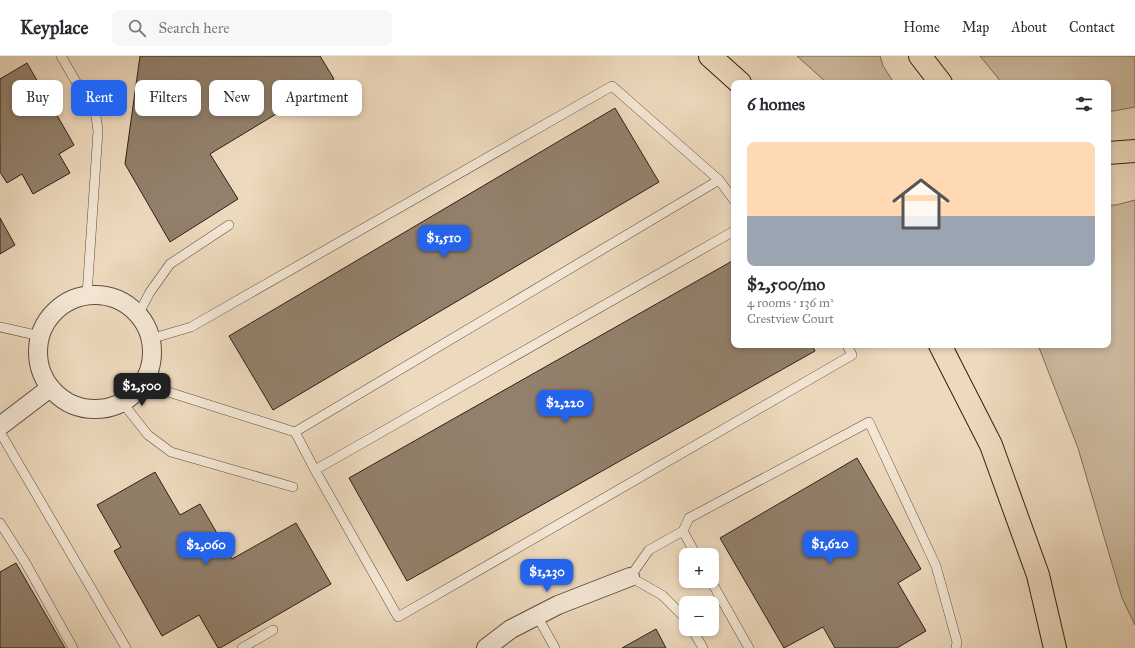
<!DOCTYPE html>
<meta charset="utf-8">
<style>
body{margin:0;font-family:"IM FELL Great Primer",serif;background:#f7f7f7;color:#2b2b33;height:100vh;display:flex;flex-direction:column;font-size:15px;white-space:nowrap}
*{box-sizing:border-box;margin:0}
p{font-size:13px;color:#7c7c81}
.icon{flex:none;width:22px;height:22px;fill:none;stroke:currentColor;stroke-width:2;stroke-linecap:round;stroke-linejoin:round}
.map{position:relative;flex:1;overflow:hidden}
.sheet{position:absolute;left:731px;top:24px;width:380px;height:268px;display:flex;flex-direction:column;background:#fff;border-radius:8px;box-shadow:0 2px 6px #0003}
.sheet>*{flex:none}
.guide{position:absolute;left:12px;top:24px;width:380px;height:36px;display:flex;gap:8px}
.fabs{position:absolute;left:679px;top:492px;display:grid;gap:8px}
.fabs a{display:grid;place-items:center;width:40px;height:40px;border-radius:8px;background:#fff;box-shadow:0 2px 6px #0003;font-size:20px}
.price{position:absolute;translate:-50% -34px;padding:0 9px;border-radius:8px;background:#2563eb;color:#fff;font-size:13px;line-height:26px;filter:drop-shadow(0 1px 2px #0008)}
.price::after{content:'';position:absolute;left:50%;top:24px;width:12px;height:9px;margin-left:-6px;background:inherit;clip-path:polygon(0 0,100% 0,50% 100%)}
.price.selected{background:#222;color:#fff}
ul{padding:0;list-style:none}
li{display:grid;align-content:center;gap:8px;height:212px;padding:0 16px}
li+li{border-top:1px solid #e1e1e2}
li span{display:grid;place-items:center;height:124px;border-radius:8px;color:#555}
li>.icon{margin-inline-start:auto}
span .icon{width:72px;height:72px;fill:#fffc;stroke-width:1}
li b{font-size:17px}
h2{display:flex;justify-content:space-between;align-items:center;height:48px;padding:0 16px;font-size:17px}
.tag{padding:0 14px;border-radius:8px;background:#fff;box-shadow:0 2px 6px #0003;font-size:14px;line-height:36px}
.tag.selected{background:#2563eb;color:#fff}
header{display:flex;align-items:center;gap:24px;box-sizing:border-box;height:56px;padding:0 20px;background:#fff;border-bottom:1px solid #e1e1e2}
header strong{font-size:19px}
nav{display:flex;gap:22px;margin-inline-start:auto;font-size:14px}
.search{width:280px;height:36px;background:#f7f7f7;display:flex;align-items:center;gap:10px;box-sizing:border-box;padding:0 14px;border-radius:8px;color:#7c7c81;font-size:15px}
.map>svg:first-child{display:block}
.green{fill:#cdbaa0;stroke:#7e6d5a}
.building{fill:#92806c;stroke:#2f2014}
.lines{fill:none;stroke-linecap:round;stroke-linejoin:round}
.service-casing{stroke:#5e4e3e;stroke-width:10}
.minor-casing{stroke:#5e4e3e;stroke-width:20}
.motorway-casing{stroke:#2f2014;stroke-width:24}
.service{stroke:#f3e6d4;stroke-width:9}
.minor{stroke:#f3e6d4;stroke-width:18}
.motorway{stroke:#edd9bd;stroke-width:22}
</style>
<header>
<strong>Keyplace</strong>
<div class="search"><svg class="icon" aria-label="search" viewBox="0 0 24 24"><circle cx="10" cy="10" r="6"/><path d="M15 15l6 6"/></svg>Search here</div>
<nav><a>Home</a><a>Map</a><a>About</a><a>Contact</a></nav>
</header>
<div class="map">
<svg width="1135" height="592" viewBox="0 0 1135 592">
<rect width="100%" height="100%" fill="#edd9bd"/>
<filter id="stains"><feTurbulence type="fractalNoise" baseFrequency=".005" numOctaves="4"/><feColorMatrix values="0 0 0 0 .2 0 0 0 0 .09 0 0 0 0 .02 0 0 0 .5 -.17"/></filter>
<radialGradient id="worn" r=".72"><stop offset=".6" stop-color="#630" stop-opacity="0"/><stop offset="1" stop-color="#630" stop-opacity=".3"/></radialGradient>
<!-- green -->
<g class="green">
<path d="M797,0H880L883,10L894,27H827Z"/>
<path d="M980,0H1135V51L1108,56V27H1002Z"/>
<path d="M1135,144V569L1122,542L1078,392L1038,289H1108V149H1116Z"/>
</g>
<!-- building -->
<g class="building">
<path d="M140,0H320L334,23L210,98L238,143L170,186L125,108Z"/>
<path d="M27,7L74,89L59,98L70,117L33,138L22,118L7,127L0,116V23Z"/>
<path d="M615,52L659,126L273,354L229,280Z"/>
<path d="M0,162L15,189L0,198Z"/>
<path d="M734,204V289H812L815,295L407,525L349,422Z"/>
<path d="M857,402L921,513L898,527L926,575L897,592H835L823,571L784,592L720,482Z"/>
<path d="M155,416L180,459L200,448L232,503L296,467L331,528L220,592H218L199,559L162,580L114,495L121,491L97,449Z"/>
<path d="M16,507L65,592H0V516Z"/>
<path d="M656,573L666,592H622Z"/>
</g>
<g class="lines">
<!-- service casing -->
<g class="service-casing">
<g id="service">
<path d="M61,0L96,60L98,75L87,239"/>
<path d="M734,175L315,414L398,561L852,299L847,289"/>
<path d="M138,259L150,236L170,208L229,169"/>
<path d="M0,271L40,280"/>
<path d="M150,283L191,271L612,30L719,124L734,144"/>
<path d="M143,328L295,376L315,414"/>
<path d="M122,346L148,379L171,396L293,431"/>
<path d="M0,376L126,592"/>
<path d="M295,376L719,124"/>
<path d="M0,467L25,506L73,592"/>
<path d="M683,475L696,499"/>
<path d="M711,525L749,592"/>
<path d="M537,560L555,592"/>
<path d="M686,563L662,539L630,521L649,494L683,475L689,462L869,366L936,510L957,586L956,592"/>
<path d="M692,573L703,592"/>
<path d="M242,592L273,574"/>
</g>
</g>
<!-- minor casing -->
<g class="minor-casing">
<g id="minor">
<circle cx="95" cy="296" r="57"/>
<path d="M0,370L50,332"/>
<path d="M486,592L511,573L558,549L630,521"/>
</g>
</g>
<!-- motorway casing -->
<g class="motorway-casing">
<g id="motorway">
<path d="M710,0L740,27"/>
<path d="M920,0L941,27"/>
<path d="M1108,97L1135,95"/>
<path d="M940,289L991,389L1038,519L1055,592"/>
</g>
</g>
<!-- service -->
<use href="#service" class="service"/>
<!-- minor -->
<use href="#minor" class="minor"/>
<!-- motorway -->
<use href="#motorway" class="motorway"/>
</g>
<rect width="100%" height="100%" filter="url(#stains)"/>
<rect width="100%" height="100%" fill="url(#worn)"/>
</svg>
<div class="fabs">
<a>+</a>
<a>−</a>
</div>
<b class="price" style="left:444px;top:203px">$1,510</b>
<b class="price selected" style="left:142px;top:351px">$2,500</b>
<b class="price" style="left:565px;top:368px">$2,220</b>
<b class="price" style="left:830px;top:509px">$1,620</b>
<b class="price" style="left:206px;top:510px">$2,060</b>
<b class="price" style="left:547px;top:537px">$1,230</b>
<div class="guide">
<a class="tag">Buy</a>
<a class="tag selected">Rent</a>
<a class="tag">Filters</a>
<a class="tag">New</a>
<a class="tag">Apartment</a>
</div>
<section class="sheet">
<h2>6 homes<svg class="icon" aria-label="filters" viewBox="0 0 24 24"><path d="M4 7h16M4 17h16"/><circle cx="9" cy="7" r="2"/><circle cx="15" cy="17" r="2"/></svg></h2>
<ul>
<li><span style="background:linear-gradient(#ffd9b3 60%,#9aa5b1 0)"><svg class="icon" aria-label="home" viewBox="0 0 24 24"><path d="M3 11l9-7 9 7M6 9v11h12V9"/></svg></span><div><b>$2,500/mo</b><p>4 rooms · 136 m²</p><p>Crestview Court</p></div></li>
</ul>
</section>
</div>
